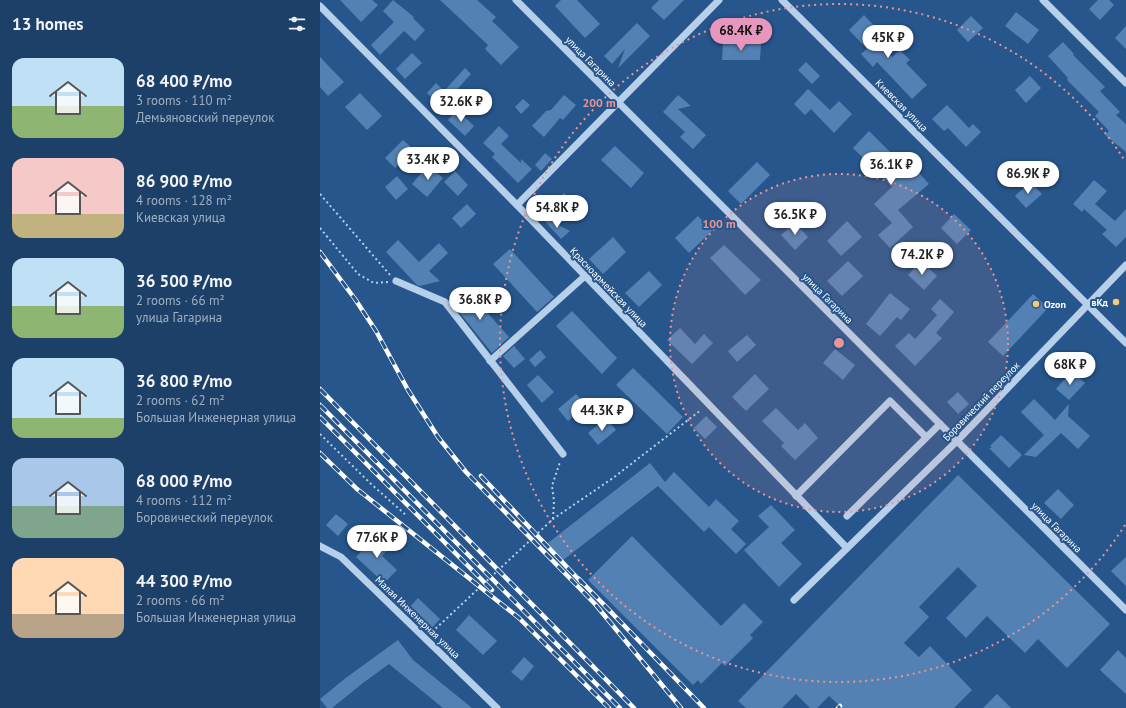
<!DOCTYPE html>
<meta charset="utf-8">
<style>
body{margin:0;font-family:"PT Sans",sans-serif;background:#25476f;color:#f1f3f6;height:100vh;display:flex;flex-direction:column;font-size:15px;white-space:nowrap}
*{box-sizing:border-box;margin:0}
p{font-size:13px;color:#a0afc0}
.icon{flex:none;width:22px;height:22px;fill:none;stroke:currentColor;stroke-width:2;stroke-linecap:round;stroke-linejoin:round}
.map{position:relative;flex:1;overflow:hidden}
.side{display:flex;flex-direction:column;background:#1d4069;width:320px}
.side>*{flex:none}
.price{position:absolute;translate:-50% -34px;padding:0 9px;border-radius:14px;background:#fff;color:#222;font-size:13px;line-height:26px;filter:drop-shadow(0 1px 2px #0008)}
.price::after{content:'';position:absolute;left:50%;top:24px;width:12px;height:9px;margin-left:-6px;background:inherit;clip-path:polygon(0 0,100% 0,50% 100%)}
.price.selected{background:#e797bd;color:#111}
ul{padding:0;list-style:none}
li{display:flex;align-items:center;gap:12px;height:100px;padding:0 12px}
li span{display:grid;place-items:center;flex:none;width:112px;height:80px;border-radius:12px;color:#555}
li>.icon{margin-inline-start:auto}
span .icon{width:48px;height:48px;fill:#fffc;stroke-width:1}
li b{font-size:17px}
h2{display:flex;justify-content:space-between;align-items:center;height:48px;padding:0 12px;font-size:17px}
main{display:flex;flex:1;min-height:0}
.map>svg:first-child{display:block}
.building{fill:#5481b4}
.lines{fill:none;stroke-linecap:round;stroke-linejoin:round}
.path{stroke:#b6cfea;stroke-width:2;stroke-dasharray:2 3;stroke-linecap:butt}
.minor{stroke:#b6cfea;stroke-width:7}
.rail-casing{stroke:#fff;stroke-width:4.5}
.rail{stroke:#27568c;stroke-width:3;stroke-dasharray:9;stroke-linecap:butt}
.ring{fill:none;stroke:#ea9494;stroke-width:2;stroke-dasharray:2 4}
.poi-dot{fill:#f2cc7c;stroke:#27568c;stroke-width:1.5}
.labels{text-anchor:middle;stroke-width:4;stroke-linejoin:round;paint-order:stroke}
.street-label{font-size:10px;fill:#fff;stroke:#27568c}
.poi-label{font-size:10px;font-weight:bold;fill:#fff;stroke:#27568c;text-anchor:end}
.centre{fill:#ea9494;stroke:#27568c;stroke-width:2}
.ring-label{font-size:12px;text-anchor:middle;font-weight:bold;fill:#ea9494;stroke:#27568c;stroke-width:4;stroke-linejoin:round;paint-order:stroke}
</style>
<main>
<section class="side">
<h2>13 homes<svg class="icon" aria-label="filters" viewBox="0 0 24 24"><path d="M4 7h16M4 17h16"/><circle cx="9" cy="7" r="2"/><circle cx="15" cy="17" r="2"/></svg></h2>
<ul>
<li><span style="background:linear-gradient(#bfe0f5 60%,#8fb573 0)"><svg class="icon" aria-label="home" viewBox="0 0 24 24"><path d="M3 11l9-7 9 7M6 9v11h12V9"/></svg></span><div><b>68 400 ₽/mo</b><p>3 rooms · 110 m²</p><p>Демьяновский переулок</p></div></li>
<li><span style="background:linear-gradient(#f6c9c9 70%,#c2b280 0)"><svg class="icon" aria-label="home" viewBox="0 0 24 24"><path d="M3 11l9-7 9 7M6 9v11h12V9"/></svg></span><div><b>86 900 ₽/mo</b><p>4 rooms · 128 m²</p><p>Киевская улица</p></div></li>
<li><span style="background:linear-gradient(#bfe0f5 60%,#8fb573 0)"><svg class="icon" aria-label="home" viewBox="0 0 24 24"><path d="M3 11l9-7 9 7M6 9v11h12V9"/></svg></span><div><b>36 500 ₽/mo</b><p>2 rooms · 66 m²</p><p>улица Гагарина</p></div></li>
<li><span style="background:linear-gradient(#bfe0f5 75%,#8fb573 0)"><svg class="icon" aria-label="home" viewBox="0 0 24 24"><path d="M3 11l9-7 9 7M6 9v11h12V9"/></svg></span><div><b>36 800 ₽/mo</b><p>2 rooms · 62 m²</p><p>Большая Инженерная улица</p></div></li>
<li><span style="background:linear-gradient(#a9c7e8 60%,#7fa58c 0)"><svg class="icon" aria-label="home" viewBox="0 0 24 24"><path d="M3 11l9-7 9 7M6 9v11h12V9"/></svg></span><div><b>68 000 ₽/mo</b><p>4 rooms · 112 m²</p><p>Боровический переулок</p></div></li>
<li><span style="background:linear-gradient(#ffd9b3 70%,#b9a48a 0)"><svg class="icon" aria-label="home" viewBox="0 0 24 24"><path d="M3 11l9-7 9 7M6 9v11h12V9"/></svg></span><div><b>44 300 ₽/mo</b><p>2 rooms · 66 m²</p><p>Большая Инженерная улица</p></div></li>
</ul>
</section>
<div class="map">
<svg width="806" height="708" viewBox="0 0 806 708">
<rect width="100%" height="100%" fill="#27568c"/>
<!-- building -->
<g class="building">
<path d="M20,0H52L58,5L41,22Z"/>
<path d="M73,0L94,17L93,18L105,30L95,41L84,31L60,55L51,45L74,22L63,11Z"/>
<path d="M120,0H157L176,17L172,21L199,47L181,65L165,49L168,45Z"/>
<path d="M241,0H257L280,24L265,38L235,6Z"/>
<path d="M339,0H364L344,20L331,8Z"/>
<path d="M778,0H789L794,5L780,20L769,9Z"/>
<path d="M696,12L719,30L708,44L685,26Z"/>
<path d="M544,15L556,28L550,33L572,57L580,50L590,60L586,63L607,85L592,99L557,62L553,67L541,54L547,49L529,30Z"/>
<path d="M651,16L663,28L648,42L637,30Z"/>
<path d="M317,23L330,36L298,68L305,49L292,64L284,56Z"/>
<path d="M806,26V49L795,38Z"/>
<path d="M743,42L754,54L753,55L785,87L780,91L800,112L796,115L806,124V152L785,135L789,131L775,116L779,112L747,80L748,78L728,56Z"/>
<path d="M403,43L441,44L440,60H402Z"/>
<path d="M92,53L102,63L85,79L76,69Z"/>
<path d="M0,57L24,82L8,96L0,87Z"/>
<path d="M486,62L500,76L492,84L478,70Z"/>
<path d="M145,68L151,74L130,97L133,99L123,109L107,93L116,83L124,91Z"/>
<path d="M710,76L721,88L706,103L695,90Z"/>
<path d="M488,89L510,110L519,101L532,114L514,133L491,109L485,115L474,104Z"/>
<path d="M40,93L62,116L47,130L25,107Z"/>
<path d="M244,95L256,105L243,120L240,118L224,137L212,126L226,111L231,110Z"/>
<path d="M358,95L371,106L358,109L386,135L373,149L360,137L365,132L343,112Z"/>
<path d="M203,99L210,105L201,114L195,107Z"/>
<path d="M627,105L649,128L653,124L661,132L646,147L628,128L624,131L612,119Z"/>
<path d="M137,110L154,126L145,136L128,120Z"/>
<path d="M179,126L189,136L181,144L201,163V159L212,169L198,183L172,157L175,154L163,143Z"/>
<path d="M549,131L595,177L599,173L609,184L578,210L593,227L570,248L558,235L572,223L554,204L572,187L533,148Z"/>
<path d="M83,140L94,150L75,168L65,158Z"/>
<path d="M295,146L324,173L311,188L281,160Z"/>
<path d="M225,153L232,159L221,171L215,165Z"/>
<path d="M437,162L450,175L421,204L408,191Z"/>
<path d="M108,165L123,178L107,197L92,184Z"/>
<path d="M135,171L148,185L138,196L124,182Z"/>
<path d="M77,176L88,189L76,200L65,187Z"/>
<path d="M774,180L787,191L775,204L795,221L806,209V237L796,247L782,234L787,230L764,209L762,212L753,204Z"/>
<path d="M710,182L722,194L706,208L695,196Z"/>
<path d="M244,193L254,203L238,219L227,209Z"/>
<path d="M147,204L156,214L141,228L132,218Z"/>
<path d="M634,214L651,230L637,244L621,228Z"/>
<path d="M378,216L392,231L369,253L355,238Z"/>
<path d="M221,217H222L250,231L241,239Z"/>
<path d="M527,221L542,237L521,256L507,241Z"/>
<path d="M475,223L488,237L475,250L461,235Z"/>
<path d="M293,237L306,252L283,274L269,259Z"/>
<path d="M78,240L99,262L119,243L128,253L109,271L120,281L100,286L97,285L66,252Z"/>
<path d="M404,245L441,280L425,295L390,258Z"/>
<path d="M190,249L234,297L217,312L173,264Z"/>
<path d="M528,261L543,276L522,296L507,281Z"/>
<path d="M601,261L617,276L604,290L588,275Z"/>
<path d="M329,271L342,285L319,307L305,293Z"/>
<path d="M146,289L189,337L172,353L131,302Z"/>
<path d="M570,293L590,309L581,320L577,317L560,336L546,324Z"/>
<path d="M713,294L728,308L683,356L668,342Z"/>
<path d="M620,299L634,312L616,333L622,338L595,366L575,346L589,333L595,339L617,315L611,309Z"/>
<path d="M252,311L297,358L282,374L236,326Z"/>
<path d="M360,328L375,344L384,334L393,343L372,364L347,340Z"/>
<path d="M427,335L436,345L417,362L408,351Z"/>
<path d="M194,346L205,359L194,368L183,356Z"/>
<path d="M515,349L535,365L523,380L503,363Z"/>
<path d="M220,350L226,357L215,367L209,360Z"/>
<path d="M313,368L363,417L347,434L296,385Z"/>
<path d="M750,373H754L765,383L749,400L736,389Z"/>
<path d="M435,374L449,389L426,411L412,397Z"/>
<path d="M218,375L234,392L222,403L207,385Z"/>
<path d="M638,392L649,404L638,414L627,402Z"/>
<path d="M256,394L266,405L248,421L238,409Z"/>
<path d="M714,399L735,420L749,404L748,416L770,436L758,449L741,433L716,457L704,455L724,435L701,412Z"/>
<path d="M456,408L478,430L485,423L498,438L475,460L461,446L464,443L442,421Z"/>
<path d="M386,416L397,427L385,439L374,428Z"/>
<path d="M286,418L296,430L278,445L268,433Z"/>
<path d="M681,435L702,455L689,468L669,448H672L670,446Z"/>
<path d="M330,463L345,482L354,472L389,507L396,499L419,521L411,529L426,544L416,554L389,527L384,532L338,486L242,561L228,543Z"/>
<path d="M638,475L790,624L747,668L718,639L705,653L667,616L646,638L626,618L657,586L638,567L599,607L609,617L584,643L599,657L610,646L652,690L634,708H522L509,696L497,708H490L476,694L462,708H426L418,701Z"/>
<path d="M738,489L754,505L741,519L724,503Z"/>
<path d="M451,505L475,530L461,543L482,564L459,587L424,550L449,527L438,516Z"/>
<path d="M16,514L28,524L18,536L6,525Z"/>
<path d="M58,534L71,546L62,556L77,570L64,583L36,557Z"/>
<path d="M312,536L401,626L424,603L443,622L430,635L433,638L405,666L402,663L381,684L378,680L373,685L268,580Z"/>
<path d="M806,557V586L791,571Z"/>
<path d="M98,598L120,619L110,630L88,609Z"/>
<path d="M149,615L177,641L163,655L136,630Z"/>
<path d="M78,640L93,660L152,708H123L69,664L43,683L12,708H7L0,699L27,677Z"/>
<path d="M798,650L806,658V694L780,670Z"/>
<path d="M204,657L214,666L202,681L191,672Z"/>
<path d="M677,694L691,708H663Z"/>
</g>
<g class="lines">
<!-- path -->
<g class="path">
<path d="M0,194L70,275"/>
<path d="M0,228L38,274L54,283L68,282"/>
<path d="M0,434L50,483L87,516"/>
<path d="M233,519L234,501L232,486L240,462"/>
<path d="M112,632L233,519L293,478L381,410"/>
</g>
<!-- minor -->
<g class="minor">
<path d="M196,0L806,610"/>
<path d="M462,0L806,343"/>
<path d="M723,0L806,83"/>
<path d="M0,6L197,205L527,548"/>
<path d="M197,205L399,0"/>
<path d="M76,281L125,302L243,454"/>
<path d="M170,361L265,276"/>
<path d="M476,496L570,401L606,437"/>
<path d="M527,516L620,424"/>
<path d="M0,546L21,557L177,708"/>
<path d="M474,600L637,441L806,265"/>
</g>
<!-- rail casing -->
<g class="rail-casing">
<g id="rail">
<path d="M0,252L35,299L56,331L88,390L118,437L146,472L275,604L361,708"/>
<path d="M0,389L314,708"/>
<path d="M0,405L300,708"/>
<path d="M0,417L172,590"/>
<path d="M0,453L37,489L199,618L289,708"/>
<path d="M161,476L262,583"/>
<path d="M259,579L384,708"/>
<path d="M518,708L520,706"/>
</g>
</g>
<!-- rail -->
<use href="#rail" class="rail"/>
</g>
<!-- distance rings -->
<circle cx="519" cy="343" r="169" fill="#ea9494" fill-opacity=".12"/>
<g class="ring">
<circle cx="519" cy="343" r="169"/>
<path d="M805 525A339 339 0 1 1 805 161"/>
</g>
<!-- markers -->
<g class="poi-dot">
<circle cx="796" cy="302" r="4"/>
<circle cx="716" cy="304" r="4"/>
</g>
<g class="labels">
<!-- street labels -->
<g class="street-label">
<text transform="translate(271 61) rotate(45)" y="4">улица Гагарина</text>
<text transform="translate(582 105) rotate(45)" y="4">Киевская улица</text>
<text transform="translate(289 287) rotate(46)" y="4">Красноармейская улица</text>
<text transform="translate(508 298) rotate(45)" y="4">улица Гагарина</text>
<text transform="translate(661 401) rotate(-46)" y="4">Боровический переулок</text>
<text transform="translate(737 527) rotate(45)" y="4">улица Гагарина</text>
<text transform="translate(98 617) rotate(44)" y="4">Малая Инженерная улица</text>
</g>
<!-- poi labels -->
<g class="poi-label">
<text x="788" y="306">вКд</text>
<text x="724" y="308" text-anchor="start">Ozon</text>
</g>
</g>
<circle cx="519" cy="343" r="6" class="centre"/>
<g class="ring-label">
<text x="279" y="107">200 m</text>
<text x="399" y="228">100 m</text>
</g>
</svg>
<b class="price selected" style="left:421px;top:52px">68.4K ₽</b>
<b class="price" style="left:568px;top:59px">45K ₽</b>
<b class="price" style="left:141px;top:123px">32.6K ₽</b>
<b class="price" style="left:108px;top:181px">33.4K ₽</b>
<b class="price" style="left:571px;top:186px">36.1K ₽</b>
<b class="price" style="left:708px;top:195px">86.9K ₽</b>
<b class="price" style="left:237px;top:229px">54.8K ₽</b>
<b class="price" style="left:475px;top:236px">36.5K ₽</b>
<b class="price" style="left:602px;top:276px">74.2K ₽</b>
<b class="price" style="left:160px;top:321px">36.8K ₽</b>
<b class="price" style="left:750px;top:386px">68K ₽</b>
<b class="price" style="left:282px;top:432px">44.3K ₽</b>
<b class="price" style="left:57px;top:559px">77.6K ₽</b>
</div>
</main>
